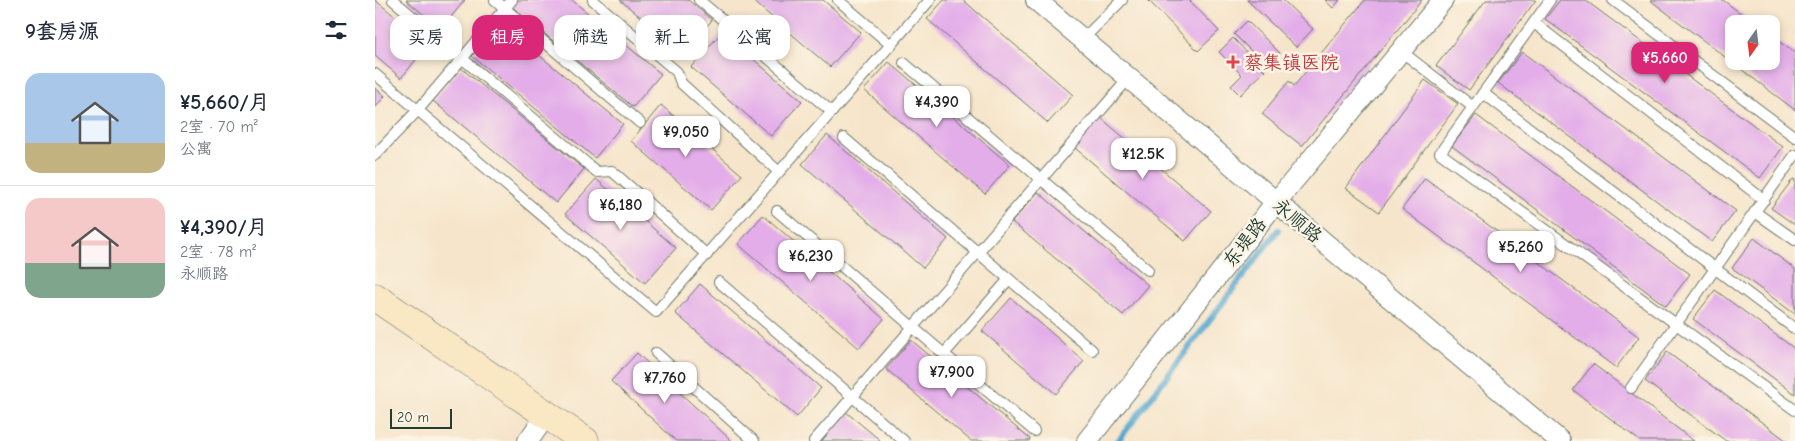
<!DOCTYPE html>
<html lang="zh">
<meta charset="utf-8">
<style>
body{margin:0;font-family:"Comic Neue","LXGW WenKai TC",sans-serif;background:#f6f6f7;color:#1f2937;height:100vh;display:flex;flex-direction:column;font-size:19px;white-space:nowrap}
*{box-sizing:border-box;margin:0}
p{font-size:16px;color:#747a83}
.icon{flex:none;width:28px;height:28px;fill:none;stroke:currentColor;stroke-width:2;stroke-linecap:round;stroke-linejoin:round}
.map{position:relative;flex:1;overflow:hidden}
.sheet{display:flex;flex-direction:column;background:#fff;width:375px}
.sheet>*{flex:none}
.top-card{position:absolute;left:15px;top:15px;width:475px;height:45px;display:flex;gap:10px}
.needle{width:32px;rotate:194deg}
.tools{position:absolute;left:1350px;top:15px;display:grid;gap:10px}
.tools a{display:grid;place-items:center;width:55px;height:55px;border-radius:10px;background:#fff;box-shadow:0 2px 8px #0003;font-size:25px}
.scale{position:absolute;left:15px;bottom:12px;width:62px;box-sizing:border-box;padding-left:5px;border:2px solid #1f3d34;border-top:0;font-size:14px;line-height:18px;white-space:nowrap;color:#1f3d34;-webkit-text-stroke:4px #fcf5e5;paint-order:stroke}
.price{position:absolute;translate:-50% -42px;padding:0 11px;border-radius:10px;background:#fff;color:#222;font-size:16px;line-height:32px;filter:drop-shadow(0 1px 2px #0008)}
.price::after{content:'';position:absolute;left:50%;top:30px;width:15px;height:11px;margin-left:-8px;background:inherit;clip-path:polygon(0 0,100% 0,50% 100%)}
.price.current{background:#db2777;color:#fff}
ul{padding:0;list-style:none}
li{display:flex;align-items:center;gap:15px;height:125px;padding:0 25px}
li+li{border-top:1px solid #e0e1e3}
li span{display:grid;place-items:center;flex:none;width:140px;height:100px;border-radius:15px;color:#555}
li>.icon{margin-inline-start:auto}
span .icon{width:60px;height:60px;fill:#fffc;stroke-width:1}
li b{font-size:21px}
h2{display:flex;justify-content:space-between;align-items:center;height:60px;padding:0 25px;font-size:21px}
.chip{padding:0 18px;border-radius:15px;background:#fff;box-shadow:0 2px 8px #0003;font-size:18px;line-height:45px}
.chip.current{background:#db2777;color:#fff}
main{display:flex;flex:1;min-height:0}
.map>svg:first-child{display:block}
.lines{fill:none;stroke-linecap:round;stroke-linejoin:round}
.stream{stroke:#54a8d0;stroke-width:6}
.building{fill:#e3ade9}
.lane-casing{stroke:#6a7869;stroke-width:12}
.street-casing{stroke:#6a7869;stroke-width:22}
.secondary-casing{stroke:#6a7869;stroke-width:29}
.lane{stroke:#fff;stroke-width:10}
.street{stroke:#fff;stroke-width:20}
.secondary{stroke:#fae7c3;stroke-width:28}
.health-dot{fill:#e0444e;stroke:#fcf5e5;stroke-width:2}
.labels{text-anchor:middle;stroke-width:5;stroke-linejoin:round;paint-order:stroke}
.health-label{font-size:19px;fill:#be3a42;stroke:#fcf5e5;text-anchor:start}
.street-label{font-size:19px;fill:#1f3d34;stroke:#fcf5e5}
</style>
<main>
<section class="sheet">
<h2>9套房源<svg class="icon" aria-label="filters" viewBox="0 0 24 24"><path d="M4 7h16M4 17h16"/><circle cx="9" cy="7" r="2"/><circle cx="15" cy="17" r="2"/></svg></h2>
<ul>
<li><span style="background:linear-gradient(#a9c7e8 70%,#c2b280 0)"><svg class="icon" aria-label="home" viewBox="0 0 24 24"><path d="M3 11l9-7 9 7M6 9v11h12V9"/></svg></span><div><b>¥5,660/月</b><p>2室 · 70 m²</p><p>公寓</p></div></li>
<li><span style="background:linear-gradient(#f6c9c9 65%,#7fa58c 0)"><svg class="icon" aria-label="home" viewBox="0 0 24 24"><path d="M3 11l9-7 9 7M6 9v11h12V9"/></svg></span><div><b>¥4,390/月</b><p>2室 · 78 m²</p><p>永顺路</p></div></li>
</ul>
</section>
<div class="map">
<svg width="1420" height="441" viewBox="0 0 1420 441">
<rect width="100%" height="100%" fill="#fcf5e5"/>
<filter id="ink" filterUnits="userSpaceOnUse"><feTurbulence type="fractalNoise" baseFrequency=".02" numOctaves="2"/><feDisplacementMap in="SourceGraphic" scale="10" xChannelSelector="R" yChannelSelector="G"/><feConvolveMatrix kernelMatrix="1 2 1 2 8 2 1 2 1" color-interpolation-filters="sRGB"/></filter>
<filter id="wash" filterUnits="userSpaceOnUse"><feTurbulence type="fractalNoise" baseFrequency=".0096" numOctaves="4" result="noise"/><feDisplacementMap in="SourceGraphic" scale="20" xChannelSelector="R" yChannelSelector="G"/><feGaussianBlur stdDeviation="1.12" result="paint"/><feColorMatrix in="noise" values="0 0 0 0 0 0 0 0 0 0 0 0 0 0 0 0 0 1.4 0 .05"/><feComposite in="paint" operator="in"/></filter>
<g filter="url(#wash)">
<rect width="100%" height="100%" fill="#f6e5cb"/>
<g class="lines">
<!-- stream -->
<path class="stream" d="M743,441L903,230"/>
</g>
<g id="blocks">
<!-- building -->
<g class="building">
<path d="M0,0L54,44L26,78L0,56Z"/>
<path d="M31,0H90L66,29Z"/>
<path d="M140,0H197L286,74L258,107L136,6Z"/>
<path d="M245,0H313L337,20L309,53Z"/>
<path d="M377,0H448L486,32L455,67Z"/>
<path d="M569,0H588L698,95L673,123L552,19Z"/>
<path d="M773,0H814L844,31L823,51Z"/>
<path d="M872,0H908L938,29L921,47Z"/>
<path d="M950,0H965L958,8Z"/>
<path d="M990,0H1047L927,146L887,114L914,81L919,86Z"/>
<path d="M1111,0H1161L1094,90L1061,66Z"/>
<path d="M1185,0H1210L1408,147L1385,178L1170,19Z"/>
<path d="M1275,0H1348L1380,24H1359V61H1396V36L1420,53V110Z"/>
<path d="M872,21L905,53L891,66L859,34Z"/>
<path d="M125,23L248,124L220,158L97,56Z"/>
<path d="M347,32L427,101L396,136L316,67Z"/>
<path d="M858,38L890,71L865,95L856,86L867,75L844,52Z"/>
<path d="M1147,52L1361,211L1337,242L1123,83Z"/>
<path d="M514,62L635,165L610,194L489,90Z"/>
<path d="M86,68L209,169L181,203L58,101Z"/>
<path d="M1050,80L1083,104L1004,212L971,188Z"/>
<path d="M0,88L10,96L0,108Z"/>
<path d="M286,105L367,175L336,210L256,141Z"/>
<path d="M1101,115L1315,274L1291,306L1077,146Z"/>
<path d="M726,118L836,211L810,241L700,148Z"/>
<path d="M452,135L573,239L548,268L427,164Z"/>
<path d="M1050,178L1264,337L1241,368L1027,209Z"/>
<path d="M221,179L301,248L270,283L190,214Z"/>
<path d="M1418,179L1420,180V225L1396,208Z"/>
<path d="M663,192L773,285L748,315L637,222Z"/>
<path d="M388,215L509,319L484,348L363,244Z"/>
<path d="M1379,238L1420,269V314L1357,268Z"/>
<path d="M325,284L446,388L422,417L300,313Z"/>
<path d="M1340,290L1420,349V394L1318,319Z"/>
<path d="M636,298L709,361L681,394L607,331Z"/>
<path d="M536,340L655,439L654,441H596L511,369Z"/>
<path d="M1292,352L1412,441H1351L1270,381Z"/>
<path d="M262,353L357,441H301L236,381Z"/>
<path d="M1218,364L1319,441H1265L1198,390Z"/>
<path d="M471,412L506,441H446Z"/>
</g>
</g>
</g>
<g filter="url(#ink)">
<use href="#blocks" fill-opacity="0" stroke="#6a7869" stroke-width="1"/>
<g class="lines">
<!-- lane casing -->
<g class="lane-casing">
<g id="lane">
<path d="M18,0L222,172L237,171L332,255"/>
<path d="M120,0L265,123"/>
<path d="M218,0L302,72L306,83L404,172"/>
<path d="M324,0L457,112"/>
<path d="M463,0L516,45"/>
<path d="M1175,0L1065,153L1420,410"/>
<path d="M1238,0L1420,137"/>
<path d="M1159,23L1389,200"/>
<path d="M708,39L747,0"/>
<path d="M1026,51L1098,107"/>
<path d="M529,63L773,270"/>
<path d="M0,74L281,312L555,0"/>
<path d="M1108,93L1420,329"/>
<path d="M469,138L717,350"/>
<path d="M0,155L43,110L137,0"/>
<path d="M402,211L659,431"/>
<path d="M1380,212L1420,240"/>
<path d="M344,282L529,441"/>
<path d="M281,353L379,441"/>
<path d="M569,354L634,279"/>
<path d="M1256,388L1420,155"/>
<path d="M439,441L754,78"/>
</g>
</g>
<!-- street casing -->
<g class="street-casing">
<g id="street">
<path d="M661,0L1185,441"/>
<path d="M153,441L172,414"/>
<path d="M712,441L901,202L1068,0"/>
</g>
</g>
<!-- secondary casing -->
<g class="secondary-casing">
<path id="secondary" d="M0,297L210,441"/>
</g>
<!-- lane -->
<use href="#lane" class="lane"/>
<!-- street -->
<use href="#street" class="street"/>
<!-- secondary -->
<use href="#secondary" class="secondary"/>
</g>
</g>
<!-- markers -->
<path class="health-dot" d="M855.5 54.5h5v5h5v5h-5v5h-5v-5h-5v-5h5z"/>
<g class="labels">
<!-- health labels -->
<g class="health-label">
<text x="869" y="69">蔡集镇医院</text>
</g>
<!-- street labels -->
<g class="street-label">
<text transform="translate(923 220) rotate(40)" y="7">永顺路</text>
<text transform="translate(869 242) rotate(-52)" y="7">东堤路</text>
</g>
</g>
</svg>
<div class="tools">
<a><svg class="needle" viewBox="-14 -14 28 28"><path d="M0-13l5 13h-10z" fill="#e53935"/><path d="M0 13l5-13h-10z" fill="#747a83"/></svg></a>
</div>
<div class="scale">20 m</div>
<b class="price current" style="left:1290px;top:84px">¥5,660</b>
<b class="price" style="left:562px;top:128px">¥4,390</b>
<b class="price" style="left:311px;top:158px">¥9,050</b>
<b class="price" style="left:768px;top:180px">¥12.5K</b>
<b class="price" style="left:246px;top:231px">¥6,180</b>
<b class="price" style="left:1146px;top:273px">¥5,260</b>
<b class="price" style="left:436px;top:282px">¥6,230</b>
<b class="price" style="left:577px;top:398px">¥7,900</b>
<b class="price" style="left:290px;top:404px">¥7,760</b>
<div class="top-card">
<a class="chip">买房</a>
<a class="chip current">租房</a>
<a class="chip">筛选</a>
<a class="chip">新上</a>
<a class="chip">公寓</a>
</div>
</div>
</main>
